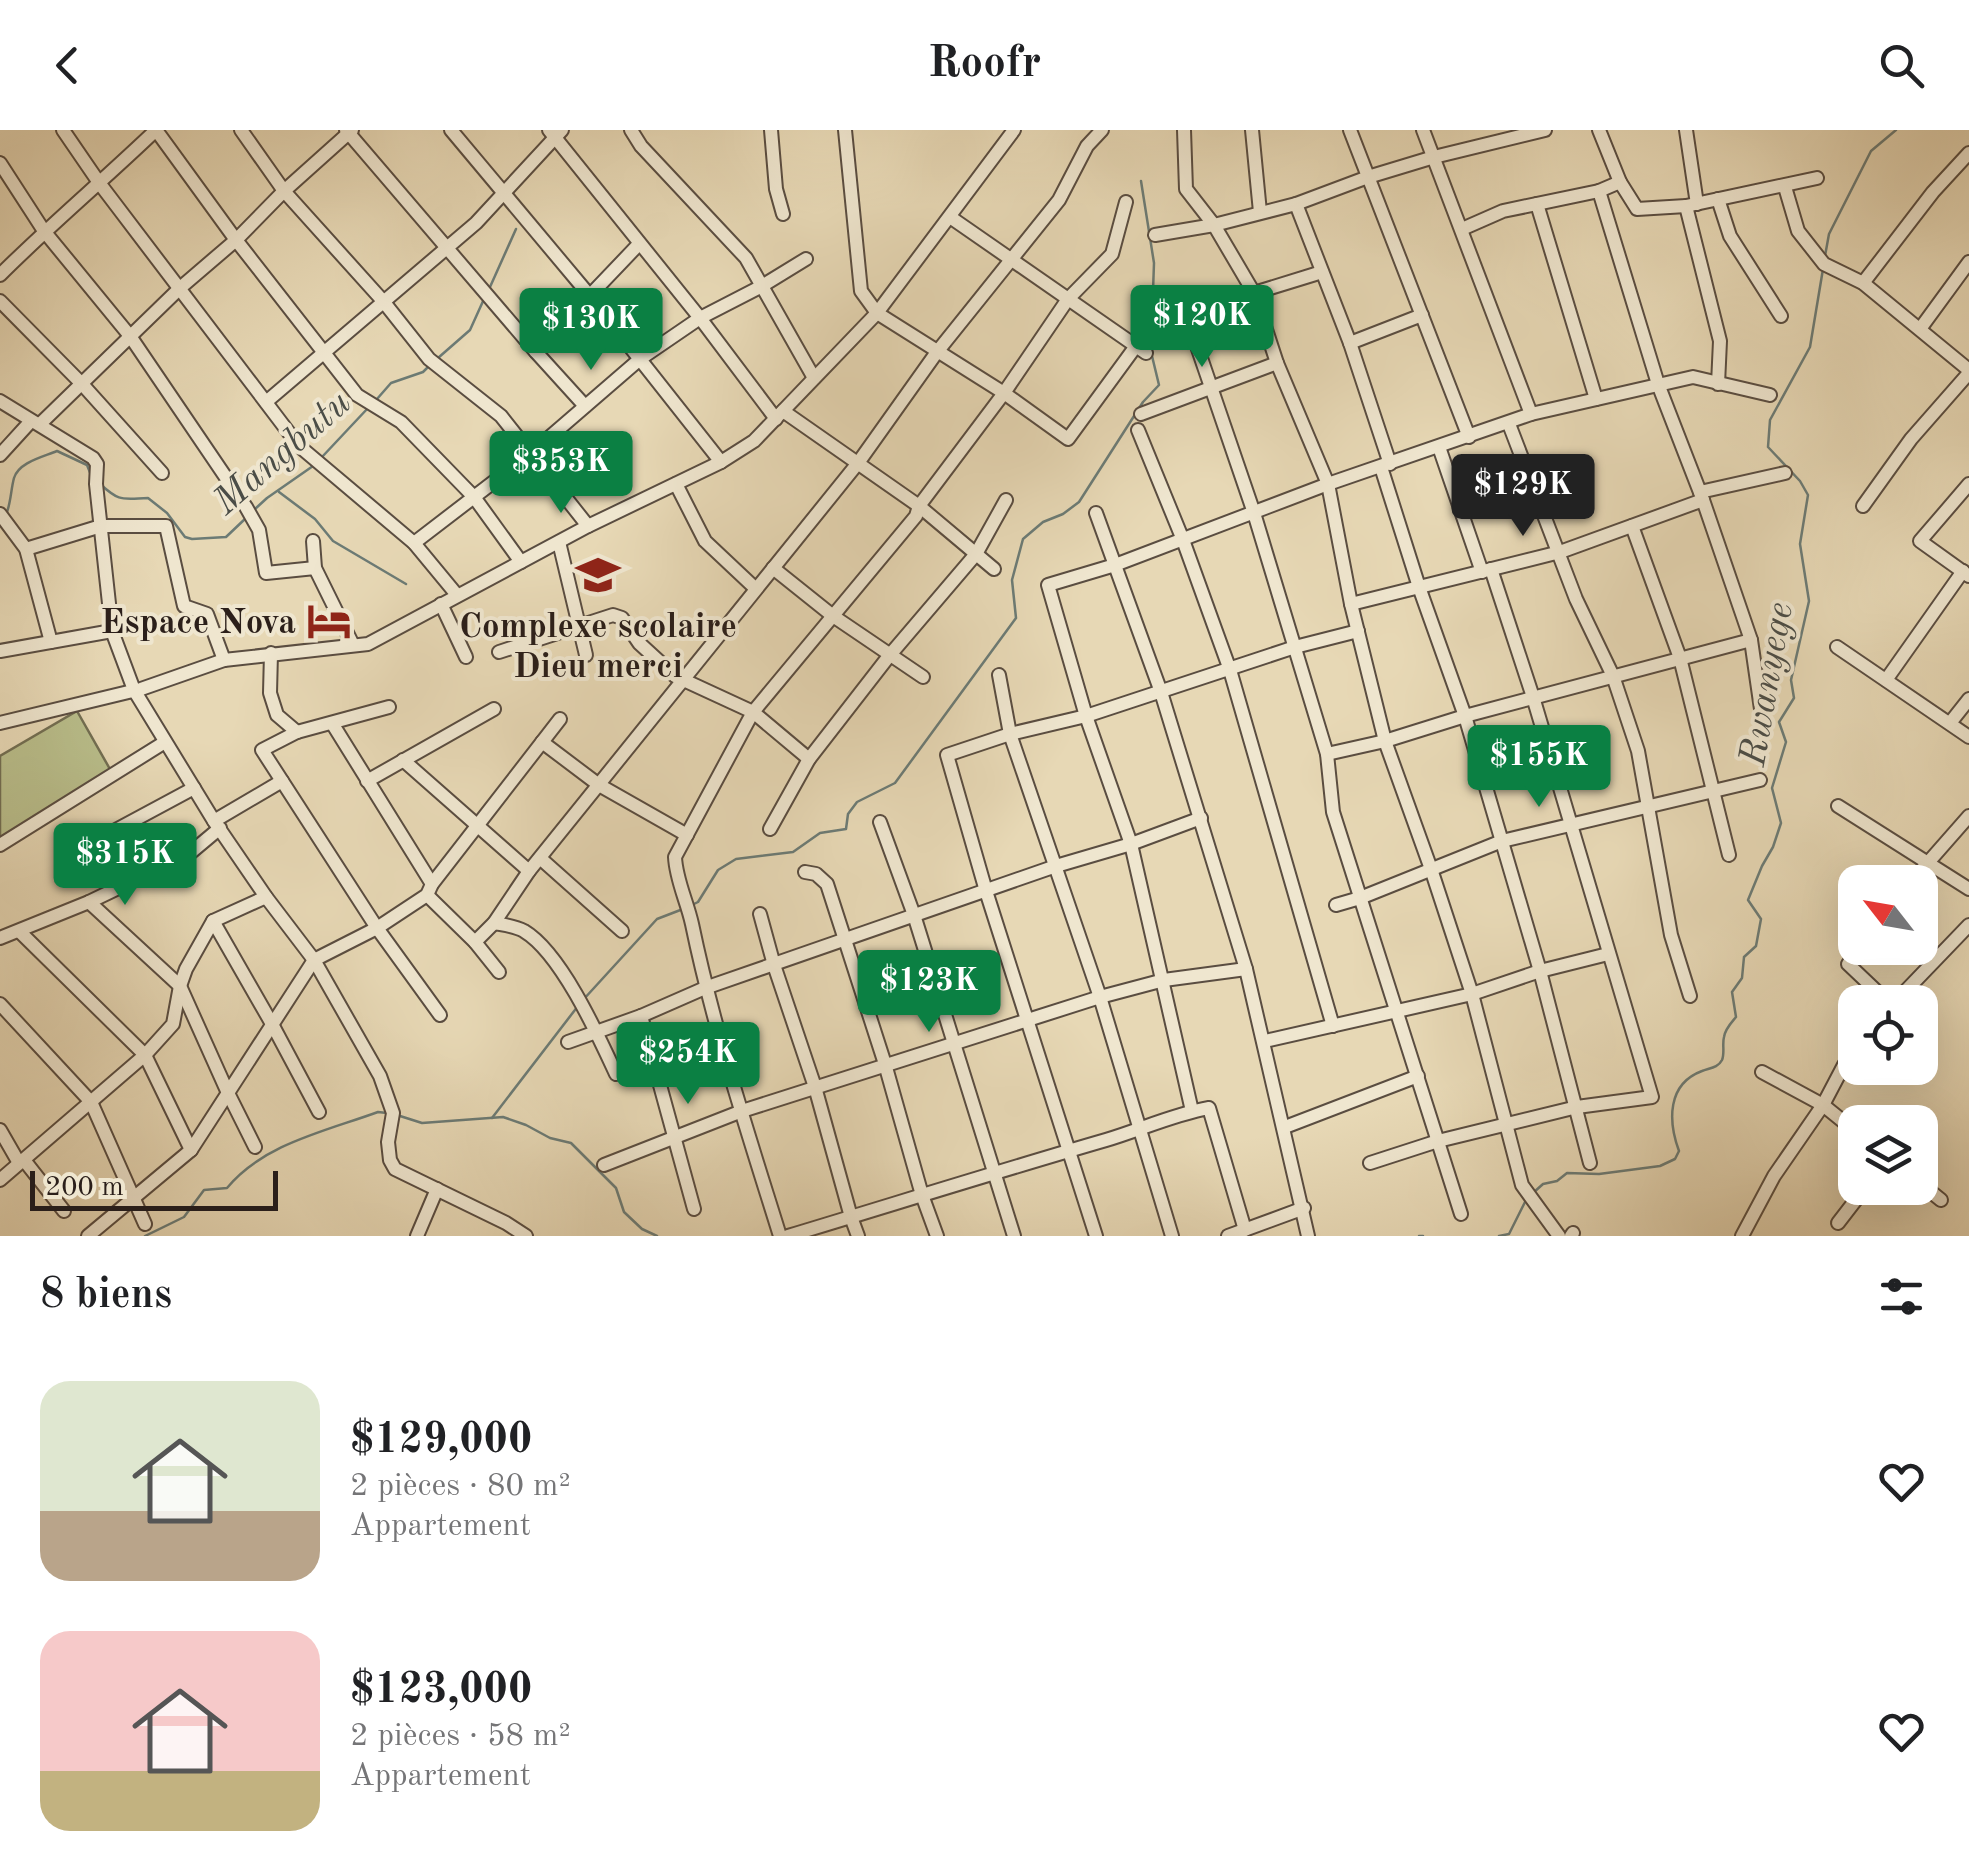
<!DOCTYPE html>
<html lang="fr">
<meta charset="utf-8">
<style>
body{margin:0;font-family:"Old Standard TT",serif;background:#f6f6f6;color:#202124;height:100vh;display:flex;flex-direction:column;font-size:38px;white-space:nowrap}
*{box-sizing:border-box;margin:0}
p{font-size:32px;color:#757577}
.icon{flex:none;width:55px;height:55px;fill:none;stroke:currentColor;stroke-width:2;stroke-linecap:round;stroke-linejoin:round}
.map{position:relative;height:1106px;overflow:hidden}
.details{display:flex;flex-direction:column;background:#fff;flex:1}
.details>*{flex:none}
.needle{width:65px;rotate:301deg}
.tools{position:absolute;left:1838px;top:735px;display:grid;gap:20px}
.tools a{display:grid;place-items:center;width:100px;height:100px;border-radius:20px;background:#fff;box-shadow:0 10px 40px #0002;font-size:50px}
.scale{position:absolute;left:30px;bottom:25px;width:248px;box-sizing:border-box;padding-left:10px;border:5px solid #2b1f1a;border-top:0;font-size:28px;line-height:35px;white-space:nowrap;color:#2b1f1a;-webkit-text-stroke:8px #efe6cf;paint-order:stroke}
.price{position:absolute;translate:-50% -85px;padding:0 22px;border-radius:10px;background:#0b8043;color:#fff;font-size:32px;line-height:65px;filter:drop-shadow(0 2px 5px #0008)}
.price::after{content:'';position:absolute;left:50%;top:60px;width:30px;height:22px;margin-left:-15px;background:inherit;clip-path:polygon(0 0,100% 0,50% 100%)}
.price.current{background:#222;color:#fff}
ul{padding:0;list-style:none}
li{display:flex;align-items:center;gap:30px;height:250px;padding:0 40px}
li span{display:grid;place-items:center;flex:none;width:280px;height:200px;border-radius:30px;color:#555}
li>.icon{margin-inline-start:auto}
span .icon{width:120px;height:120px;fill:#fffc;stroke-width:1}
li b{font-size:42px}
h2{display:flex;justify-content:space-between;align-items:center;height:120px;padding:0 40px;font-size:42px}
header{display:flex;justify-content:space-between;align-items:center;height:130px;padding:0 40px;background:#fff;font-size:45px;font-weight:700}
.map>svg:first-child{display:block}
.green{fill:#b9be8b;stroke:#726e52;stroke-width:2.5}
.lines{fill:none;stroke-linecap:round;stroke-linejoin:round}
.stream{stroke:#6c7b75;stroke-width:2.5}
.minor-casing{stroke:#5a4d41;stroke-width:16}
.minor{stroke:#efe6cf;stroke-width:12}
.labels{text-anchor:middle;stroke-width:8;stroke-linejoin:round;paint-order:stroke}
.poi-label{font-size:35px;font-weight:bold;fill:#2b1f1a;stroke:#efe6cf;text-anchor:end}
.water-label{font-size:38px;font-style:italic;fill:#4b4d47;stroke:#efe6cf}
</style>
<header><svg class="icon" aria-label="back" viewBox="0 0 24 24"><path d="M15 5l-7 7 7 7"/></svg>Roofr<svg class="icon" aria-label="search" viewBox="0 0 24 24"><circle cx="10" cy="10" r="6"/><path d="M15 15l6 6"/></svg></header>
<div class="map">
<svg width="1969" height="1106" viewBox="0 0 1969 1106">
<rect width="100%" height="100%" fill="#e7d8b5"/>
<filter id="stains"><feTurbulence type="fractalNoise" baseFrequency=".002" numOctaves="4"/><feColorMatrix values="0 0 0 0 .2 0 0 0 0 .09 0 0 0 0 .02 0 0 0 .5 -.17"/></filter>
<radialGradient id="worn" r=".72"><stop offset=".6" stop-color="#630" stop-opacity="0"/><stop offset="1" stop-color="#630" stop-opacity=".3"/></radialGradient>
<!-- green -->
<path class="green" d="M77,581L115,648L0,715V626Z"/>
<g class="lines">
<!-- stream -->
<g class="stream">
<path d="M1141,51L1154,133L1151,218"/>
<path d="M1825,126L1829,104L1871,21L1896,0"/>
<path d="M490,157L516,99"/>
<path d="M438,228L470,200L484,169"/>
<path d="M377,269L391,253L423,242L428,237"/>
<path d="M322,327L368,278"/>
<path d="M100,354C120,372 121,369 148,368L167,383L185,407L192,409L226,407L246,388"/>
<path d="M279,362L315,389L333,411L406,454"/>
<path d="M255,379L267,368L313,336"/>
<path d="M7,382C11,371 11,359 14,348C19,332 43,327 57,321L87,335L91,345"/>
<path d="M690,776L698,772L718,740L736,729L793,722L820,703L846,699L848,684L857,672L895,653L1016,488L1012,450L1023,409L1043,392L1063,384L1079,372L1143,272L1159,255L1152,226"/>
<path d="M583,870L657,789L683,779"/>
<path d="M400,986L422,993L503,987L526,995L550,1008L571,1013L616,1058L624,1082L642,1099L657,1106"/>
<path d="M492,988L578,876"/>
<path d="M1533,1063L1543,1054L1557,1051L1567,1043L1599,1044L1660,1036L1675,1029L1679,1021C1668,991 1667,954 1702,941C1709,938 1718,938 1722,930C1725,923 1722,914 1724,907C1725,899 1731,893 1736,887L1732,862L1742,848L1744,827L1756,816L1761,789L1748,770L1762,736L1773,717L1781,693L1772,658L1786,612L1779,592L1794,568L1791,550L1809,471L1800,414L1808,365L1800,351L1768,317L1770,290L1810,217L1823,139"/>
<path d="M145,1106L184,1087L204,1060L227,1058C263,1014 326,1001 378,982L387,983"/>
<path d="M1419,1106H1423"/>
<path d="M1499,1106L1509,1104L1527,1068"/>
</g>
<!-- minor casing -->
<g class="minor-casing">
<g id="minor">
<path d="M63,0L100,54L299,316L414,413L457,465"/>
<path d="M156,0L236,110L357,265L401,292L474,367L521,432"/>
<path d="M241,0L284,61L383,171L429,229L501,286L588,396"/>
<path d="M346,0L536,222L585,276"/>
<path d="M451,0L590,166L721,332"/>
<path d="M549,0L700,188L776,289"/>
<path d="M631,0L641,16L746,128L814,248"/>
<path d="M771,0L776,59L783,84"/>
<path d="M845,0L861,161L877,183L1004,263L1068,309L1136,216"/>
<path d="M1184,0L1186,59L1214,95L1254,163L1277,233L1328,354L1351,474L1385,611L1431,739L1472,864L1522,1055L1559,1106"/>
<path d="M1252,0L1260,82"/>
<path d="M1350,0L1469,307"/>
<path d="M1423,0L1531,284"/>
<path d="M1599,0L1620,52"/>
<path d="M1686,0L1697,74"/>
<path d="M0,33L44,101L130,206L246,377L259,400L266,443L315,438"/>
<path d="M1785,57L1798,101L1824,134L1863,153L1969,240"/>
<path d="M1599,61L1658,254L1703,370L1751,510L1762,586"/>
<path d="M1718,69L1730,106L1781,186"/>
<path d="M1296,74L1350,213L1390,334"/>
<path d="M1537,74L1596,269"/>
<path d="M1686,76L1720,211L1718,254"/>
<path d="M950,87L1146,223"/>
<path d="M1462,99L1503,81L1599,61L1620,52L1637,79L1686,76L1817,48"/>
<path d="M1155,105L1214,95L1296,74L1368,47L1434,27L1545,0"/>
<path d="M1322,142L1186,184L1254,383L1327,624L1333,682L1461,1084"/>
<path d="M0,145C50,95 105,49 156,0"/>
<path d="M1863,153L1933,62L1969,23"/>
<path d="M0,171L82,254L162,343"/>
<path d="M1920,199L1969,132"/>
<path d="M1350,213L1422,185"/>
<path d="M536,222L639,114"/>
<path d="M0,271L93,328L97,334L96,354L112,501L134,560L214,691L266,767L314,830L380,946L393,983L388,1012L390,1030L395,1039L506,1093L526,1106"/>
<path d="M266,272L476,93L562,0"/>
<path d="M783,281L919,376L994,439"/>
<path d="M1141,284L1277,233"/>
<path d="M40,294L180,158L236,110L284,61L352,0"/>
<path d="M1509,294L1576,469L1613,546L1638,621L1671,805L1690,866"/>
<path d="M1138,300L1183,410L1230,540L1333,896"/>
<path d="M1439,317L1482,442"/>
<path d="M0,325L31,291"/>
<path d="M1381,337L1419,457L1465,586L1540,841L1590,1033"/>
<path d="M676,354L705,411L756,459"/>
<path d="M1969,354L1920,411L1969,446"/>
<path d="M1700,362L1785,343"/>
<path d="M1863,376L1911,309L1969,243"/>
<path d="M1096,383L1161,562L1246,839L1308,1106"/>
<path d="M0,384L26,419L51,512"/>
<path d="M1632,396L1680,528L1729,725"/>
<path d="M313,411L315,438L353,515"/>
<path d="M559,412L586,525"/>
<path d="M414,413L530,324L640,229L700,188L762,156L806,129"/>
<path d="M26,419L101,396H166L184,476L207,484L224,530"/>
<path d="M773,438L833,486L923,547"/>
<path d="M441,474L466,527"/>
<path d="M1351,474L1560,422L1703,370"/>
<path d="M1837,517L1969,607"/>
<path d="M0,521L112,501"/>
<path d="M499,522L613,485L622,488L639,513L675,546L753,582L809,629"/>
<path d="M271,523L270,563L277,585L297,602"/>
<path d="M999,545L1010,604L1100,867L1172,1106"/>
<path d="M1886,550L1963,441"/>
<path d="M389,577L297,602L262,620L377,798L440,885"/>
<path d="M0,593L141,559L224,530L368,514L588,396L721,332L754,311L877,183L1014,0"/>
<path d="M332,593L432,754"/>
<path d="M1950,593L1969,569"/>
<path d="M542,612L599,655L687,705"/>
<path d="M1327,624L1385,611L1465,586L1751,510"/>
<path d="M403,630L529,741"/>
<path d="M367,651L494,579"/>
<path d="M1838,676L1969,759"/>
<path d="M214,691L282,651"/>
<path d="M880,692L914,785L1014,1106"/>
<path d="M770,699L809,629L889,526L976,424L1006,370"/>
<path d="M114,701L194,658"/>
<path d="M0,715L165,612"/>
<path d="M540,728L622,801"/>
<path d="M805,742L816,744L827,754L885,934L922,1065L937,1106"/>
<path d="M1911,752L1969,686"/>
<path d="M427,765L475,812L499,842"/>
<path d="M89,772L180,856L228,963L255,1017"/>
<path d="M1336,775L1360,768L1502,711L1760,650"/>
<path d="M760,784L774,835L815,957L851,1087L858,1106"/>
<path d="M213,791L272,894L319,982"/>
<path d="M494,793C504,795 515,796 524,801C561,823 598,905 616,944"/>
<path d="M19,801L145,925L191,1020"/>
<path d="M0,808L89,772L189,724L220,698"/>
<path d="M475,812L494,793L529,741L858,333L937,222L1059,70L1087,16L1102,0"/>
<path d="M1860,818L1848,834L1888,872"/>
<path d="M1895,872L1969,795"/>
<path d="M0,874L91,972L145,1094"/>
<path d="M641,886L694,1079"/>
<path d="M1265,911L1472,864L1540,841L1608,824"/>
<path d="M568,912L641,886L705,858L1056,736L1131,714L1201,688"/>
<path d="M1762,942L1823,975L1855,1001"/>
<path d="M1192,981L1131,714L1086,586L1048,455L1115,435L1328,354L1531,284L1693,247L1770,265"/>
<path d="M1285,997L1418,946"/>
<path d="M0,1000L19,1033"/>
<path d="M24,1030L64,1081"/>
<path d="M1370,1033L1438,1011L1577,977L1652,967L1533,567L1491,439"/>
<path d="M604,1035L742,981L1100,867L1164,850L1246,839"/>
<path d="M0,1050L145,925L173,894L180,856L186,839L213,791L266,767"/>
<path d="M1920,1053L1941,1070"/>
<path d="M1838,1093L1865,1058"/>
<path d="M88,1106L191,1020L314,830L377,798L427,765L432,754L560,589"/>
<path d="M417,1106L437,1059"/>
<path d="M780,1106C748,1003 714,900 692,794C687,771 676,750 675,727L753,582L916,386L919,376L1004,263L1068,169L1112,124L1126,72"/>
<path d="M788,1106C894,1074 999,1041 1106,1010C1140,1000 1174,984 1209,978L1245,1100"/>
<path d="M1096,1106L986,761L947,625L1010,604L1086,586L1295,517L1358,501"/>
<path d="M1228,1106L1304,1078"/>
<path d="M1571,1106L1573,1103"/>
<path d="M1742,1106L1774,1046L1823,975L1844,935L1855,922"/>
</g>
</g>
<!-- minor -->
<use href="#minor" class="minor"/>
</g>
<!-- icons -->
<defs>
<g id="school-bare" transform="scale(3.45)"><path d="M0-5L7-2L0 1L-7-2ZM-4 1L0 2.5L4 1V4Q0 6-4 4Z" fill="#8f2418" stroke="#efe6cf" stroke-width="2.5" paint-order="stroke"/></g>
<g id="hotel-bare" transform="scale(3.45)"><path d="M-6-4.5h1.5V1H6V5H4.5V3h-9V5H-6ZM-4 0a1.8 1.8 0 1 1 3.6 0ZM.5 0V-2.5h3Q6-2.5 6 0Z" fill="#8f2418" stroke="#efe6cf" stroke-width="2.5" paint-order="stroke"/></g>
</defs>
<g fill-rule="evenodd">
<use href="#school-bare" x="598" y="445"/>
<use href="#hotel-bare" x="329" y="491"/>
</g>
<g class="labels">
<!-- poi labels -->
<g class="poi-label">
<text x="296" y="503">Espace Nova</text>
<text x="598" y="507" text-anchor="middle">Complexe scolaire<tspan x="598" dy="40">Dieu merci</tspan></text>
</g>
<!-- water labels -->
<g class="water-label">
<text transform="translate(281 321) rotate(-41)" y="13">Mangbutu</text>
<text transform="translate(1765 554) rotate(-80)" y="13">Rwanyege</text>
</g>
</g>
<rect width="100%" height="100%" filter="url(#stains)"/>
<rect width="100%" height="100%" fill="url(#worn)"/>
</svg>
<div class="tools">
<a><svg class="needle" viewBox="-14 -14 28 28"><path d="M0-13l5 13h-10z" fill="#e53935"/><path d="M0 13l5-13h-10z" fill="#757577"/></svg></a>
<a><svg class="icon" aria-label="locate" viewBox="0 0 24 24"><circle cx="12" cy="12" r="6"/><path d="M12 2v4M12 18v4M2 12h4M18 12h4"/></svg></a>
<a><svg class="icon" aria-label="layers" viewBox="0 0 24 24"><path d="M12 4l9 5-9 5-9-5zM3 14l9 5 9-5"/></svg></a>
</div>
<div class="scale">200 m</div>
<b class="price" style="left:1202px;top:240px">$120K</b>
<b class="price" style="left:591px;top:243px">$130K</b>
<b class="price" style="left:561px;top:386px">$353K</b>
<b class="price current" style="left:1523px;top:409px">$129K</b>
<b class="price" style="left:1539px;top:680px">$155K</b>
<b class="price" style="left:125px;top:778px">$315K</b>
<b class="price" style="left:929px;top:905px">$123K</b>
<b class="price" style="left:688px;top:977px">$254K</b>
</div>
<section class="details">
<h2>8 biens<svg class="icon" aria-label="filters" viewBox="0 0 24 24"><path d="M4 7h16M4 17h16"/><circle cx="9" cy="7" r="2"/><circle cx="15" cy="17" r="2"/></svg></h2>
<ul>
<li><span style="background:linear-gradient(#dfe7d0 65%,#b9a48a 0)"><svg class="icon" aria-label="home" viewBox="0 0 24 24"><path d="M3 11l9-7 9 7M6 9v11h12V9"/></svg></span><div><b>$129,000</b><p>2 pièces · 80 m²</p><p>Appartement</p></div><svg class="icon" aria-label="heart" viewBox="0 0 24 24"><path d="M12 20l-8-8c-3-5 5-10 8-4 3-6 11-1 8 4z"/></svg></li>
<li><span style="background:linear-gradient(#f6c9c9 70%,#c2b280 0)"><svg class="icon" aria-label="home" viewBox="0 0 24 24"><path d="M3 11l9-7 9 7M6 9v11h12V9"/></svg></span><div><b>$123,000</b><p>2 pièces · 58 m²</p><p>Appartement</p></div><svg class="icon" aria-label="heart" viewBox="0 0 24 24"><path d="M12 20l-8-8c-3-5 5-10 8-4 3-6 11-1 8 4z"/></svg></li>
</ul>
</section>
